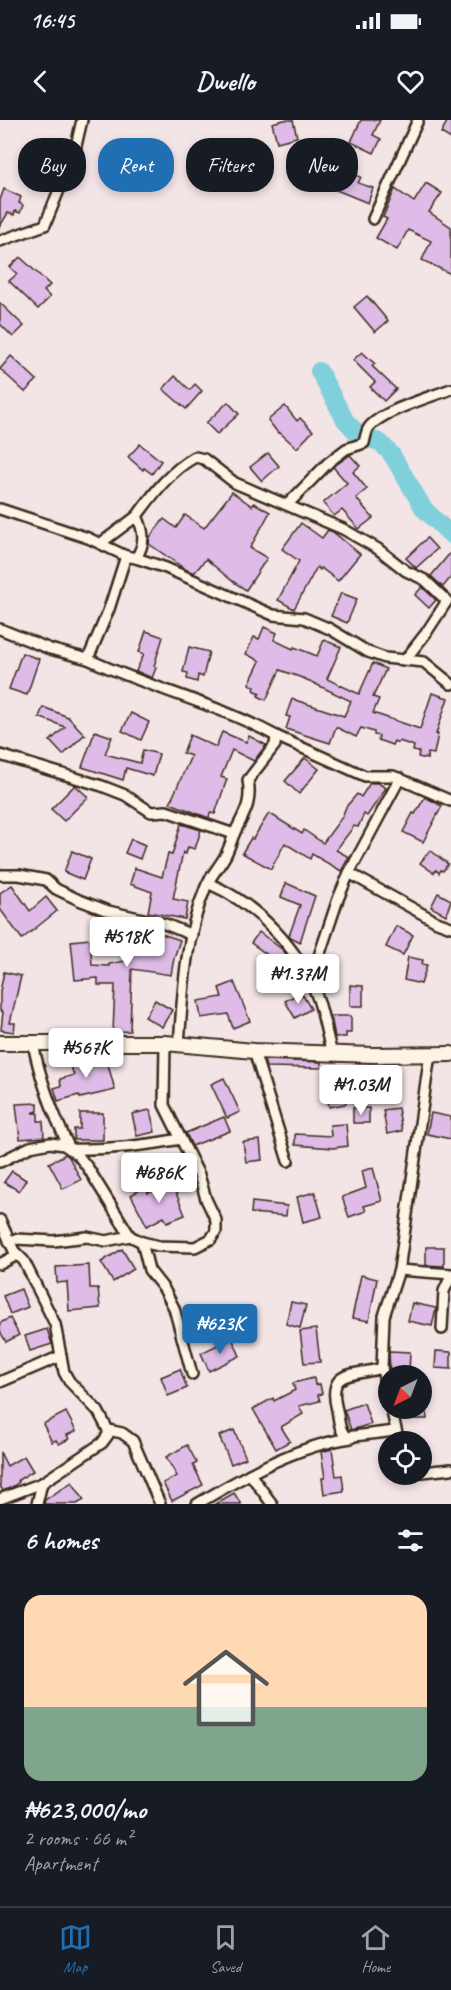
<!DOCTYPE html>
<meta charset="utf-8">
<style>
body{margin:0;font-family:Caveat,sans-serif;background:#20242c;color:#f1f3f6;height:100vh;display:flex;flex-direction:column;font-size:22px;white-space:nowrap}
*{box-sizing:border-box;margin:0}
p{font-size:20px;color:#9ea1a6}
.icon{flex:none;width:33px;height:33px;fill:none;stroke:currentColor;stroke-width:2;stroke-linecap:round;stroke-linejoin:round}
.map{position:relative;height:1384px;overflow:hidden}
.side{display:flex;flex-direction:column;background:#171b24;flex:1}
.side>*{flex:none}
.hud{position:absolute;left:18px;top:18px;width:416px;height:54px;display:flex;gap:12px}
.needle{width:39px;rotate:222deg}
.controls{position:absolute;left:378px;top:1245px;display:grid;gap:12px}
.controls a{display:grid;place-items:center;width:54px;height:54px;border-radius:50%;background:#171b24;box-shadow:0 3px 9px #0003;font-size:30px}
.price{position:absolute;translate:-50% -51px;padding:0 14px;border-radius:6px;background:#fff;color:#222;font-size:20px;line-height:39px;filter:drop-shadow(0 2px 3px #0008)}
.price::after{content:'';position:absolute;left:50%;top:36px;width:18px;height:14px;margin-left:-9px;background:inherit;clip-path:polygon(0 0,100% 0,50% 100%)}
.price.selected{background:#1f6fb2;color:#fff}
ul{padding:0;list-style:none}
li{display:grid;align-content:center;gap:12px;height:318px;padding:0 24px}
li span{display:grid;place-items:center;height:186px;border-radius:18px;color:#555}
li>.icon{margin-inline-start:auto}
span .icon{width:108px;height:108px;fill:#fffc;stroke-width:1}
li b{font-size:26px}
h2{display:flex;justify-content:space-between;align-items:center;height:72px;padding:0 24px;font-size:26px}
.tag{padding:0 21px;border-radius:24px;background:#171b24;box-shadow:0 3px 9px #0003;font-size:21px;line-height:54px}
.tag.selected{background:#1f6fb2;color:#fff}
.status{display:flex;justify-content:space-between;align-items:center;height:42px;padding:0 30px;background:#171b24;direction:ltr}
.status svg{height:16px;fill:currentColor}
header{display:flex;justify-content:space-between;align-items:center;height:78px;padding:0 24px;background:#171b24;font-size:27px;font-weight:600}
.menu{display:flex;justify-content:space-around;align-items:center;height:84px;border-top:2px solid #363941;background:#171b24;font-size:16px;color:#9ea1a6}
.menu a{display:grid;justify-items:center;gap:3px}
.menu .selected{color:#1f6fb2}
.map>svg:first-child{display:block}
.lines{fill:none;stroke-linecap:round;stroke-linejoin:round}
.river{stroke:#80d0db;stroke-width:18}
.building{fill:#dfbce7;stroke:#3b2a1e;stroke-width:1.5}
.street-casing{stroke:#3b2a1e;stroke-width:14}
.secondary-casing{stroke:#3b2a1e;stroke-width:18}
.street{stroke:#fcf5e5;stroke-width:9}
.secondary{stroke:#fcf5e5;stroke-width:14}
</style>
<div class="status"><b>16:45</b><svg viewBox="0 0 49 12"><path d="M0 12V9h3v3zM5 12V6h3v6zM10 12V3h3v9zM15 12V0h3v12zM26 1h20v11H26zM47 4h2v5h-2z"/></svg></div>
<header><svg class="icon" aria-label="back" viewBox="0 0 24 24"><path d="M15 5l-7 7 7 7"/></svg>Dwello<svg class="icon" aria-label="heart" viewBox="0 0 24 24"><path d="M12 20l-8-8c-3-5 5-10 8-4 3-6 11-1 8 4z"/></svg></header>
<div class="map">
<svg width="451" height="1384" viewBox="0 0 451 1384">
<rect width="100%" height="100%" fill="#f3e4e6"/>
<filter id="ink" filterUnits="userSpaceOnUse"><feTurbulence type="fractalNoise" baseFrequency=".0167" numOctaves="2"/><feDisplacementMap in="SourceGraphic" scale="12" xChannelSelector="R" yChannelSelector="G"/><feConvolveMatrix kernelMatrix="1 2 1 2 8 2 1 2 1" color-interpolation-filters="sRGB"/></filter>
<g filter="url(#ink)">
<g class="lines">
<!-- river -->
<path class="river" d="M319,251L345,300L358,314L381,323L392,335L424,389L451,415"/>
</g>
<!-- building -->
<g class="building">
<path d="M284,0H293L297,17L277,22L272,3Z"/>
<path d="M361,0H380L373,15L381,19L374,33L351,22Z"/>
<path d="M448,0H451V19L441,13Z"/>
<path d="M308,23L329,27L326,45L361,57L358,63L373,68L368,83L329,67L309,63L313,40L306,39Z"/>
<path d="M426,63L442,73L429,92L451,107V154L422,140L431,121L408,110L397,130L376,118L387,99L383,97L395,69L414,82Z"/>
<path d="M4,69L21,77L19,83L23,85L20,93L15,91L14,95L8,93L0,106V80Z"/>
<path d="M20,137L50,165L44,171L50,177L38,189L9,161L17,154L10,147Z"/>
<path d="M367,176L388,201L375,212L354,187Z"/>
<path d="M0,183L24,206L13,217L0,204Z"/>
<path d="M362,232L375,244L372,246L396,269L384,281L370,267L375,262L353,240Z"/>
<path d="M11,236L37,260L25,272L0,249Z"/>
<path d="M175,256L190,270L195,264L202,271L186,289L163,269Z"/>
<path d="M228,282L239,294L217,314L206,303Z"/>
<path d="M285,286L297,301L300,298L313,311L297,328L279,312L278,313L268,300Z"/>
<path d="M140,324L161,341L152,354L144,348L143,350L128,337Z"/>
<path d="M268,333L279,346L262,361L250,347Z"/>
<path d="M350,335L360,346L353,352L367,369L356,378L373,398L359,409L342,390L334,396L323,383L347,363L333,347Z"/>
<path d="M232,372L252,386L254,383L270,392L250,428L267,438L246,470L232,461L206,439L194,453L185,449L149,424L150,417L164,399L176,408L185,395L204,408Z"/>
<path d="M301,403L322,418L328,410L333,412L360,434L338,461L321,448L320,450L317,447L294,489L278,480L299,441L282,429Z"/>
<path d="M427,418L437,429L416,448L406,438Z"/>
<path d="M451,432V457L443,467L431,456Z"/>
<path d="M422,467L436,480L429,488L415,475Z"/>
<path d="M341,473L357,479L347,503L331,496Z"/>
<path d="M264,507L277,513L274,520L293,529L294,527L317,536L324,520L341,527L327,559L359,574L373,543L386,549L373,577L379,579L373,593L420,609L432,573L448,578L436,614H438L434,634L428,633L427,639L418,637L419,632L413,631L414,626L399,621L398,623L394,621L392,625L378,620L379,616L374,615V612L361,608L356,617L336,607L330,623L286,609L290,597L286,596L292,579L344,596L351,581L305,559L280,550L266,580L258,576L260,573L254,570L255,567L249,564L260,541L246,534L254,517L259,519Z"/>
<path d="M146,511L163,517L154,546L156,548L152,558L136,551L144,534L139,532Z"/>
<path d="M189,527L209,532L203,557L198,555L197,562L187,559L188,553L183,552Z"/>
<path d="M22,533L39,539L27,575L9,569Z"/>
<path d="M43,587L68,597L86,616L84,615L63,635L50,621L65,607L39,597Z"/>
<path d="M131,593L149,602L141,620L122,611Z"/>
<path d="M95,611L112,617L105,634L140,643L143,630L159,634L153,656L126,648L123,660L82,647Z"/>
<path d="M222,612L246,622L249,616L266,625L254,641L232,630L221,657L227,659L215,694L210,693L209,698L170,683L191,636L183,633L190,615L216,627Z"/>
<path d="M305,638L319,649L299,674L285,661Z"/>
<path d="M370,663H378L386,668L367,696L364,694L358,707L354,706L336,730L349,737L341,751L312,734L310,739L285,723L271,749L242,733L251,718L253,719L269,693L302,714L304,710L323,723L342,697L346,687L357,674L361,677Z"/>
<path d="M75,665L88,677L64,701L51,689Z"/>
<path d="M425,677L442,686L423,722L403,712L413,693L415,694Z"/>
<path d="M181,704L201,710L195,729L188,727L186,734L183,732L173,779L188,782L185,799L148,792L152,772L130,764L135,748L162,757L168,734L172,735Z"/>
<path d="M131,719L145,725L140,739L125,733Z"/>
<path d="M430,730L448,744L443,751L441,750L439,753L436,750L434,753L420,743Z"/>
<path d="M72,731L91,739L83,760L64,752Z"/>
<path d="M286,763L315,776L300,822L289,816L300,785L281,777Z"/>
<path d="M12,765L30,791L46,777L57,791L22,819L0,789V773Z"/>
<path d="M438,773L451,780L446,795L431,787Z"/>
<path d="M135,806L150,808V810L180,820L174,838L171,855L132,849L130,911L113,912L115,865H98V858L75,860L71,821L90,819L92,845L109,846V844L130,840Z"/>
<path d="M396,806L413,815L403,835L386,827Z"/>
<path d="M259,812L283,830L291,841L286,848L251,823Z"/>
<path d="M408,837L423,840L422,844L427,845L421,864L404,860Z"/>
<path d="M4,852L21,856L10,903H15L14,912L1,910L3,892L0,891V871Z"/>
<path d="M234,862L250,901L233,908L228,894L201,898L198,881L222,877L219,868Z"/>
<path d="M350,865L363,866V886H350Z"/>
<path d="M301,872L311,889L295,898L285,881Z"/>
<path d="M155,880L172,890L162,907L145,897Z"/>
<path d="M331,896H351V913H346V917H335Z"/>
<path d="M81,934L85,943L106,937L115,970L80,978L79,975L58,981L54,968L61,966L60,959L74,955L68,940Z"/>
<path d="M264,940L321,942V948L266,947Z"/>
<path d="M224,958L240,992L227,998L211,964Z"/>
<path d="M341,959L346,984L329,987L325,961Z"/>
<path d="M38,983V991L32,993H38V1001H43L44,1017L20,1019L16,984Z"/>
<rect x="353" y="988" width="16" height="15"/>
<path d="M398,988L402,1011L387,1014L383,990Z"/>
<path d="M150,990L155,1012L137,1016L132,994Z"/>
<path d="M80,993H103V1020H74V1009H80Z"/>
<path d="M431,993L451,997V1019L427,1014Z"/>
<path d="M224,997L230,1011L192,1026L186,1013Z"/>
<path d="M346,1004L348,1026L333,1028L295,1025V1014L331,1016L330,1005Z"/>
<path d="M260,1020L262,1040L246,1042L243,1022Z"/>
<path d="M66,1034L69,1037L81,1060L63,1069L49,1043Z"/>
<path d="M373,1048L382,1081L364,1086L366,1091L349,1097L342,1077L366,1068L362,1051Z"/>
<path d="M12,1051L26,1060L19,1071L4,1062Z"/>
<path d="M172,1063L185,1095L167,1102L164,1097L147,1106L131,1075L145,1067L148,1073Z"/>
<path d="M315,1072L322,1097L303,1102L297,1077Z"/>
<path d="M252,1082L287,1086L286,1096L251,1093Z"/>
<path d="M426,1127H444V1146L426,1145Z"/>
<path d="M122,1129L134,1149L113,1162L101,1142Z"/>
<path d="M89,1145L90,1168H98L100,1188L69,1191L67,1162L57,1163L56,1147Z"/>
<path d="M361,1155L377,1159L369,1201L352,1198Z"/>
<path d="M21,1169L28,1187L10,1194L3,1176Z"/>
<path d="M291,1182L306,1185L300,1208L286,1204Z"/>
<path d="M412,1183L436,1188L432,1206L408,1201Z"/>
<path d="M220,1188L224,1203L188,1210L185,1195Z"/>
<path d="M10,1198L19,1215L6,1222L0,1211V1203Z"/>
<path d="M47,1209L52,1224L30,1231L25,1216Z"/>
<path d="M316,1209L320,1242L304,1243L300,1211Z"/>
<path d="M232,1218L240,1236L209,1251L201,1233Z"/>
<path d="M389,1231L410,1232L409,1253L390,1251Z"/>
<path d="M436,1231L451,1232V1249L435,1248Z"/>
<path d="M180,1249L187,1268L168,1276L161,1257Z"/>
<path d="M314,1258L315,1265L320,1264L322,1274L318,1275L320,1281L299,1286L303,1294L281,1307L290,1321L276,1329L253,1289L273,1278L274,1281L295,1270L293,1263Z"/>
<path d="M364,1283L371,1304L351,1310L344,1290Z"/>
<path d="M402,1288H426L427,1299H402Z"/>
<path d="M66,1292L76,1311L67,1315L69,1319L59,1324L56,1320L52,1322L43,1304Z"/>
<path d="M234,1310L246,1338L231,1344L219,1316Z"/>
<path d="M187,1325L197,1343L193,1345L203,1365L172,1381L163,1363L177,1356L166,1337Z"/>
<path d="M332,1329L336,1356L342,1355L344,1371L324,1374L322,1358H325L321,1332Z"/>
<path d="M0,1332L7,1346L24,1336L33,1351L18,1360L19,1362L12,1367L3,1371L0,1366Z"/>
<path d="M72,1362L84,1380L77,1384H44L45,1380Z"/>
<path d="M234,1373L241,1384H215Z"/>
</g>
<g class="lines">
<!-- street casing -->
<g class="street-casing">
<g id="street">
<path d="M373,99L418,0"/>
<path d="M0,121L45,105L75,30L82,0"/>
<path d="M288,384L329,342L346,329L364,323C365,319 366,313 368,309C378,292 431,277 451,269"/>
<path d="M0,389L88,418L126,436L109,489L88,539C149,568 216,583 276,616L275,625L248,660C252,683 245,692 235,712C231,721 229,730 224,738C218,748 209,758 205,769C185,818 183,873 179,924"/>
<path d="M101,423L137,396"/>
<path d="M126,436L136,438C146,423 144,411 137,396C154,373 170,351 195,337L204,339L235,363L343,409L378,429L406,451L425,460L447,481L426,513L405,540"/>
<path d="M136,438L166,448L273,495L304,498L330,509L368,532L385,538L424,542L451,564"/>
<path d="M0,509L50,529L88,539"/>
<path d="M276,616L365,656H393L451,681"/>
<path d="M0,635L102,666L125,675L151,692L166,691L234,714"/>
<path d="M349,753L437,802L451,807"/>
<path d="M0,755H19L46,760L56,769L79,780L108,791L165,804L192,815"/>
<path d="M208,763C257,784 300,829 318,879C324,897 327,916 332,934"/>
<path d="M310,863L338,779L349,753L400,658"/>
<path d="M33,923C40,960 54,996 70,1029C108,1030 143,1026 181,1019"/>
<path d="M254,931L288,1041"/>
<path d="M0,1042L30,1027L50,1023L64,1025L77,1034L88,1048L130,1116L142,1122L149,1150L164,1169L174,1188L192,1254"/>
<path d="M0,1100L14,1131L24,1141L55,1204L64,1252L69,1261L98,1291L108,1310V1315L102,1323L42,1363L0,1379"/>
<path d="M9,1121L16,1119L54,1121L87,1117L106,1121L130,1116"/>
<path d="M142,1122L159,1126L195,1127L211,1119L216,1111V1100L206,1079L199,1055L164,985L165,923"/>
<path d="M0,1144L17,1135"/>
<path d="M399,1150L451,1154"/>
<path d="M442,1209L444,1171L451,1156"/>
<path d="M382,1248L388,1278"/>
<path d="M0,1262L61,1236"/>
<path d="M391,1288L399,1322"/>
<path d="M108,1310L122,1313L133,1321L160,1384"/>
<path d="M395,1311L346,1317C339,1310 339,1300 337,1290C326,1248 353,1257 382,1248L384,1196L399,1150L430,934"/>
<path d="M422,1352L451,1349"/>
<path d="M250,1354L272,1384"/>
<path d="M37,1384L42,1363"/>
<path d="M197,1384C244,1356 295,1326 351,1318"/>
</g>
</g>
<!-- secondary casing -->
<g class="secondary-casing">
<path id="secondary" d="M0,923H165L254,931L373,935L451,934"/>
</g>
<!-- street -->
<use href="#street" class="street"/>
<!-- secondary -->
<use href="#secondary" class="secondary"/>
</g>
</g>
</svg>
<div class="controls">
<a><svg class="needle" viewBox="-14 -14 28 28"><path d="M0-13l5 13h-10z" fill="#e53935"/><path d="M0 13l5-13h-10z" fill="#9ea1a6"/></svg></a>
<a><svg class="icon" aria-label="locate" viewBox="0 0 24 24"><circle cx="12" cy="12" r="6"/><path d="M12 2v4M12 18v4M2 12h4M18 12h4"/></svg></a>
</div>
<b class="price" style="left:127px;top:848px">₦518K</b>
<b class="price" style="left:298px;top:885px">₦1.37M</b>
<b class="price" style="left:86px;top:959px">₦567K</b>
<b class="price" style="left:361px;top:996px">₦1.03M</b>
<b class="price" style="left:159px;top:1084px">₦686K</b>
<b class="price selected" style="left:220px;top:1235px">₦623K</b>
<div class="hud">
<a class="tag">Buy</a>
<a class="tag selected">Rent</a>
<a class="tag">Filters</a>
<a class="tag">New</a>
</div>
</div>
<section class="side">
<h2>6 homes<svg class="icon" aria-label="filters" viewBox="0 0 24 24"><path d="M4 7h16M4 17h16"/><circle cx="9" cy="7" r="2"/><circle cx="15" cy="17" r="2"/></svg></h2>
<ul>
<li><span style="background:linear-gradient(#ffd9b3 60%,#7fa58c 0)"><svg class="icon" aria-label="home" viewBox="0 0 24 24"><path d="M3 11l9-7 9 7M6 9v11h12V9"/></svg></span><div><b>₦623,000/mo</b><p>2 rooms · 66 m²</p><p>Apartment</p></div></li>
</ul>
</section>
<nav class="menu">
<a class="selected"><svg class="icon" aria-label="map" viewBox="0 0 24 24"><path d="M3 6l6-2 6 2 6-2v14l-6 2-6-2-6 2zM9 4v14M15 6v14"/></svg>Map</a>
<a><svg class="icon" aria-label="saved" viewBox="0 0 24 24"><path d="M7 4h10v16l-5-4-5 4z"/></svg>Saved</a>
<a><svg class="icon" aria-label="home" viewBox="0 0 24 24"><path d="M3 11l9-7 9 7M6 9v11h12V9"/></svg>Home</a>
</nav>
